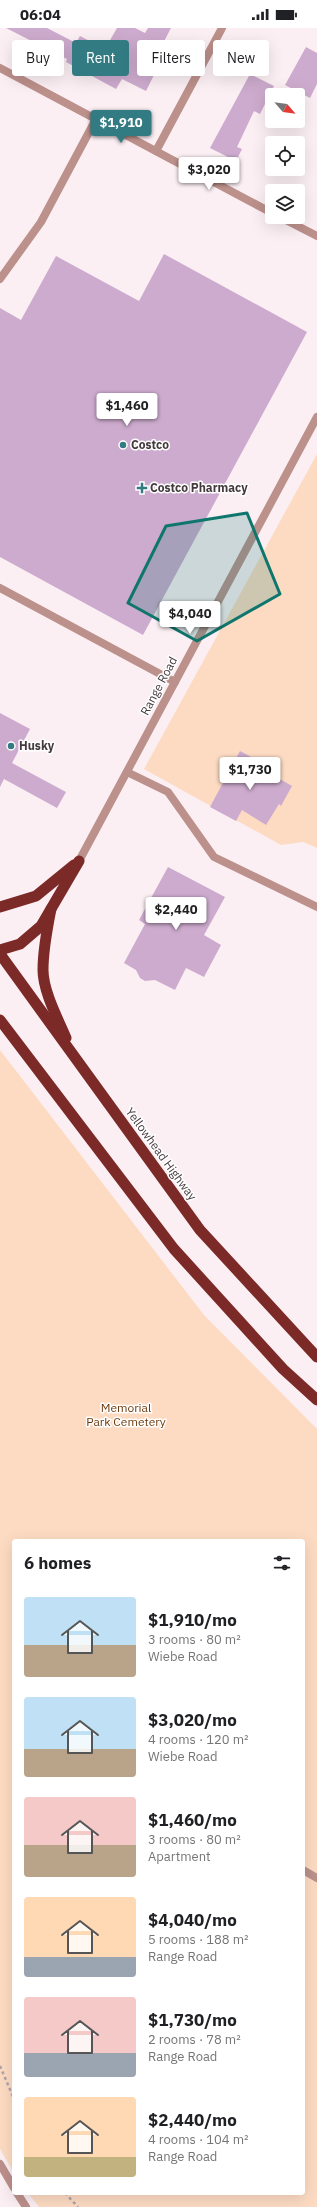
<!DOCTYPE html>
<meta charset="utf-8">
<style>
body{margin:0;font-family:"IBM Plex Sans",sans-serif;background:#f2f2f2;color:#202124;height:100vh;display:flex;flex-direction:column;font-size:15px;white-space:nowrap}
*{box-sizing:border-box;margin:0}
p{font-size:13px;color:#757577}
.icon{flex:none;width:22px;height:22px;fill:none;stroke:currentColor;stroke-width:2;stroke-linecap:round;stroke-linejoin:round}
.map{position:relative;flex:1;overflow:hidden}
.details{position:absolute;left:12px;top:1511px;width:293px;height:656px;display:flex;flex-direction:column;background:#fff;border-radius:4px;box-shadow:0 4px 16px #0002}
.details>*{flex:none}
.hud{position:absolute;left:12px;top:12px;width:293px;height:36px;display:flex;gap:8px}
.needle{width:26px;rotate:118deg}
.fabs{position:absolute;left:265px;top:60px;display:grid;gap:8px}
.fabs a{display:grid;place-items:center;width:40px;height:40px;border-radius:4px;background:#fff;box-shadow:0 4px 16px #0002;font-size:20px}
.price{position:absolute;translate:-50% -34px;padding:0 9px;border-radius:4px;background:#fff;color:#222;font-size:13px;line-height:26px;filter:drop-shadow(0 1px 2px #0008)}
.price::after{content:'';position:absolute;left:50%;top:24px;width:12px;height:9px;margin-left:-6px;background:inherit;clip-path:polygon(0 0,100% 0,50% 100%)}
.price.active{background:#337b83;color:#fff}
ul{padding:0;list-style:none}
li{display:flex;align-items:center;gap:12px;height:100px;padding:0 12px}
li span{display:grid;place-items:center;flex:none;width:112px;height:80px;border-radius:4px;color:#555}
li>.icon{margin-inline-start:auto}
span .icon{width:48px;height:48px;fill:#fffc;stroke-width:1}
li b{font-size:17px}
h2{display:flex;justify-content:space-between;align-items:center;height:48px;padding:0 12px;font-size:17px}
.chip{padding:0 14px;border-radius:4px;background:#fff;box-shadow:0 4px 16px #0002;font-size:14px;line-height:36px}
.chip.active{background:#337b83;color:#fff}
.status{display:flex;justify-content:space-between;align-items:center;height:28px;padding:0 20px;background:#fff;direction:ltr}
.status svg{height:11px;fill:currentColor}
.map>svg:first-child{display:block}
.green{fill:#fddbc3}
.building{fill:#cdabce}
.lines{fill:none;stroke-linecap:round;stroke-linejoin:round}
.path{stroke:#b0a4a8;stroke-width:2.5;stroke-dasharray:3 3;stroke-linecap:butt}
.service{stroke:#bc908b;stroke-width:8}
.minor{stroke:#bc908b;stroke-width:8}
.tertiary{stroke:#bc908b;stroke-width:8}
.trunk{stroke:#7b2a28;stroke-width:11}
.marked{fill:#0f766e;fill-opacity:0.2;stroke:#0f766e;stroke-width:3;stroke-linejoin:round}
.poi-dot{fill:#337b83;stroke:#fff;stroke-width:1.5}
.labels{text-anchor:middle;stroke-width:3;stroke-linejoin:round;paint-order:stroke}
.poi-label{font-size:12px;font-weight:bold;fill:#44393c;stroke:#fff;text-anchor:start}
.street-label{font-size:12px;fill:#44393c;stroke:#fff}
.park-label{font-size:12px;fill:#6c390a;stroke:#fff}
</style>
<div class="status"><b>06:04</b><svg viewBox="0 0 49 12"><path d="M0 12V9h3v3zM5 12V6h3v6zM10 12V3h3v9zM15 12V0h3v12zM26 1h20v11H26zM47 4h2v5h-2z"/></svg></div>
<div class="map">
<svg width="317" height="2179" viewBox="0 0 317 2179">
<rect width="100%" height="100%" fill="#fbeff3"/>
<!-- green -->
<g class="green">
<path d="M317,426V820L303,814L281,817L144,741Z"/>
<path d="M0,1022L204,1287L317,1401V2179H39L28,2165H303V1513H14V2145L0,2121Z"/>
</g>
<!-- building -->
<g class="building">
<path d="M6,0H47L76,15L80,8L105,21L117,0H135L145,5L148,0H171L150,40L156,43L146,63L122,51L116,61L66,34L67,31Z"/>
<path d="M306,19L317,25V56L310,70L285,57Z"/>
<path d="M250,46L274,58L260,86L254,83L237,119L242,121L236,133L210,120Z"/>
<path d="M164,226L307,304L143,607L0,529V280L21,292L56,228L139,273Z"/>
<path d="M0,685L30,701L12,735L66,764L57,780L4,751L0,759Z"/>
<path d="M240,723L266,737L264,742L292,758L281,778L279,776L266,797L242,782L236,793L210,779Z"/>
<path d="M168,839L225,869L204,907L221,917L204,949L186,940L175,962L155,952L145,953L140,950L136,942L124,935L145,896L139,892Z"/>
</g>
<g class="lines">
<!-- path -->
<g class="path">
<path d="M0,2038L14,2071"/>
<path d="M65,2165L78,2179"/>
</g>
<!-- service -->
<g class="service">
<path d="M0,251L41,194L96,91"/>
<path d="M0,560L175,654"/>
<path d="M127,744L168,764L214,829L317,879"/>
<path d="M303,1842L317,1850"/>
</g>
<!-- minor -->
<g class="minor">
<path d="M0,40L272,185"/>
<path d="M156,123L222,0"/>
<path d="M280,189L317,208"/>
<path d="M0,2136L14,2160"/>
<path d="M17,2165L26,2179"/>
</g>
<!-- tertiary -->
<path class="tertiary" d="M79,833L317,389"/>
<!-- trunk -->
<g class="trunk">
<path d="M0,879L36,868L74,837"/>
<path d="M51,881C47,901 43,922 43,942C43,963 58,991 66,1010"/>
<path d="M0,922L20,916L41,898L79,833"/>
<path d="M0,926L200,1202L317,1329"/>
<path d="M0,992L174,1221L283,1341L317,1372"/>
</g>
</g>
<!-- marked area -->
<path class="marked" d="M247,485L280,566L197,613L128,575L166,498Z"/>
<!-- markers -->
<g class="poi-dot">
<circle cx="123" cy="417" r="4"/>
<path d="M140 454h4v4h4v4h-4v4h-4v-4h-4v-4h4z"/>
<circle cx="11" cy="718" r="4"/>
</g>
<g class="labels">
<!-- poi labels -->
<g class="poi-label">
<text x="131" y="421">Costco</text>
<text x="150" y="464">Costco Pharmacy</text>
<text x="19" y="722">Husky</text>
</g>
<!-- street labels -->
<g class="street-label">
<text transform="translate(159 658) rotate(-62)" y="4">Range Road</text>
<text transform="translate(161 1126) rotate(54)" y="4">Yellowhead Highway</text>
</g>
<!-- park labels -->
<g class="park-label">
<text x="126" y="1384">Memorial<tspan x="126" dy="14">Park Cemetery</tspan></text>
</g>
</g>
</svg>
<div class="fabs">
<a><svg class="needle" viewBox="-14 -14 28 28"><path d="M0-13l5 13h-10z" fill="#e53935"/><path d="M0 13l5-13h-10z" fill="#757577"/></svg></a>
<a><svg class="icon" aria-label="locate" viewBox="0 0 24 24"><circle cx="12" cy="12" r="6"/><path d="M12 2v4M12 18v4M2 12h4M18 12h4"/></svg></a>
<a><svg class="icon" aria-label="layers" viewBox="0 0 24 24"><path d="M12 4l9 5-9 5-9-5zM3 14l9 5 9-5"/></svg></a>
</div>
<b class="price active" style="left:121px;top:116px">$1,910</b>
<b class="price" style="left:209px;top:163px">$3,020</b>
<b class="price" style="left:127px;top:399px">$1,460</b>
<b class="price" style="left:190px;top:607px">$4,040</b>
<b class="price" style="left:250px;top:763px">$1,730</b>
<b class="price" style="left:176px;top:903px">$2,440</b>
<div class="hud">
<a class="chip">Buy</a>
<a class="chip active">Rent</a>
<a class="chip">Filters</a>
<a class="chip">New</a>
</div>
<section class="details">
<h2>6 homes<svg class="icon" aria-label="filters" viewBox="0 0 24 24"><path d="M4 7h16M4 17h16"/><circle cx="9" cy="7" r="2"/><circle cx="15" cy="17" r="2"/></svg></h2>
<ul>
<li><span style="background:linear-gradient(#bfe0f5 60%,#b9a48a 0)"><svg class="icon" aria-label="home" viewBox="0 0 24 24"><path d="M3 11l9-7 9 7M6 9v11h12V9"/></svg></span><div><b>$1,910/mo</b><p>3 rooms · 80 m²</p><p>Wiebe Road</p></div></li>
<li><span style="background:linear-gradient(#bfe0f5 65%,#b9a48a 0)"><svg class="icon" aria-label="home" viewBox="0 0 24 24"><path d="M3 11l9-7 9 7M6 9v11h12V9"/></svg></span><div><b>$3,020/mo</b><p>4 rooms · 120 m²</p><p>Wiebe Road</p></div></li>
<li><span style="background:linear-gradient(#f6c9c9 60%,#b9a48a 0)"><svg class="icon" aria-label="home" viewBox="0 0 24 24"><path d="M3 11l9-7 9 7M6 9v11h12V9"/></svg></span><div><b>$1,460/mo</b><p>3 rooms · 80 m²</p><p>Apartment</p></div></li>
<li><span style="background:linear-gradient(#ffd9b3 75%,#9aa5b1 0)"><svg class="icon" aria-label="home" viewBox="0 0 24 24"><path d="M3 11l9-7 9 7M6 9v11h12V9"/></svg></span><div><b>$4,040/mo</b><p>5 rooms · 188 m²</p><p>Range Road</p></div></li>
<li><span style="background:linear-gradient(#f6c9c9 70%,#9aa5b1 0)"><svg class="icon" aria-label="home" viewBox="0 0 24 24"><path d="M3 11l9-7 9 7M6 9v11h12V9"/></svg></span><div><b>$1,730/mo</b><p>2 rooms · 78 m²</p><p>Range Road</p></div></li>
<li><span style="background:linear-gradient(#ffd9b3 75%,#c2b280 0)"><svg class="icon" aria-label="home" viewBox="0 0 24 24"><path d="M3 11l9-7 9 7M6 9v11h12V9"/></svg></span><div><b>$2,440/mo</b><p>4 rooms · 104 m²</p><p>Range Road</p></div></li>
</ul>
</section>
</div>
